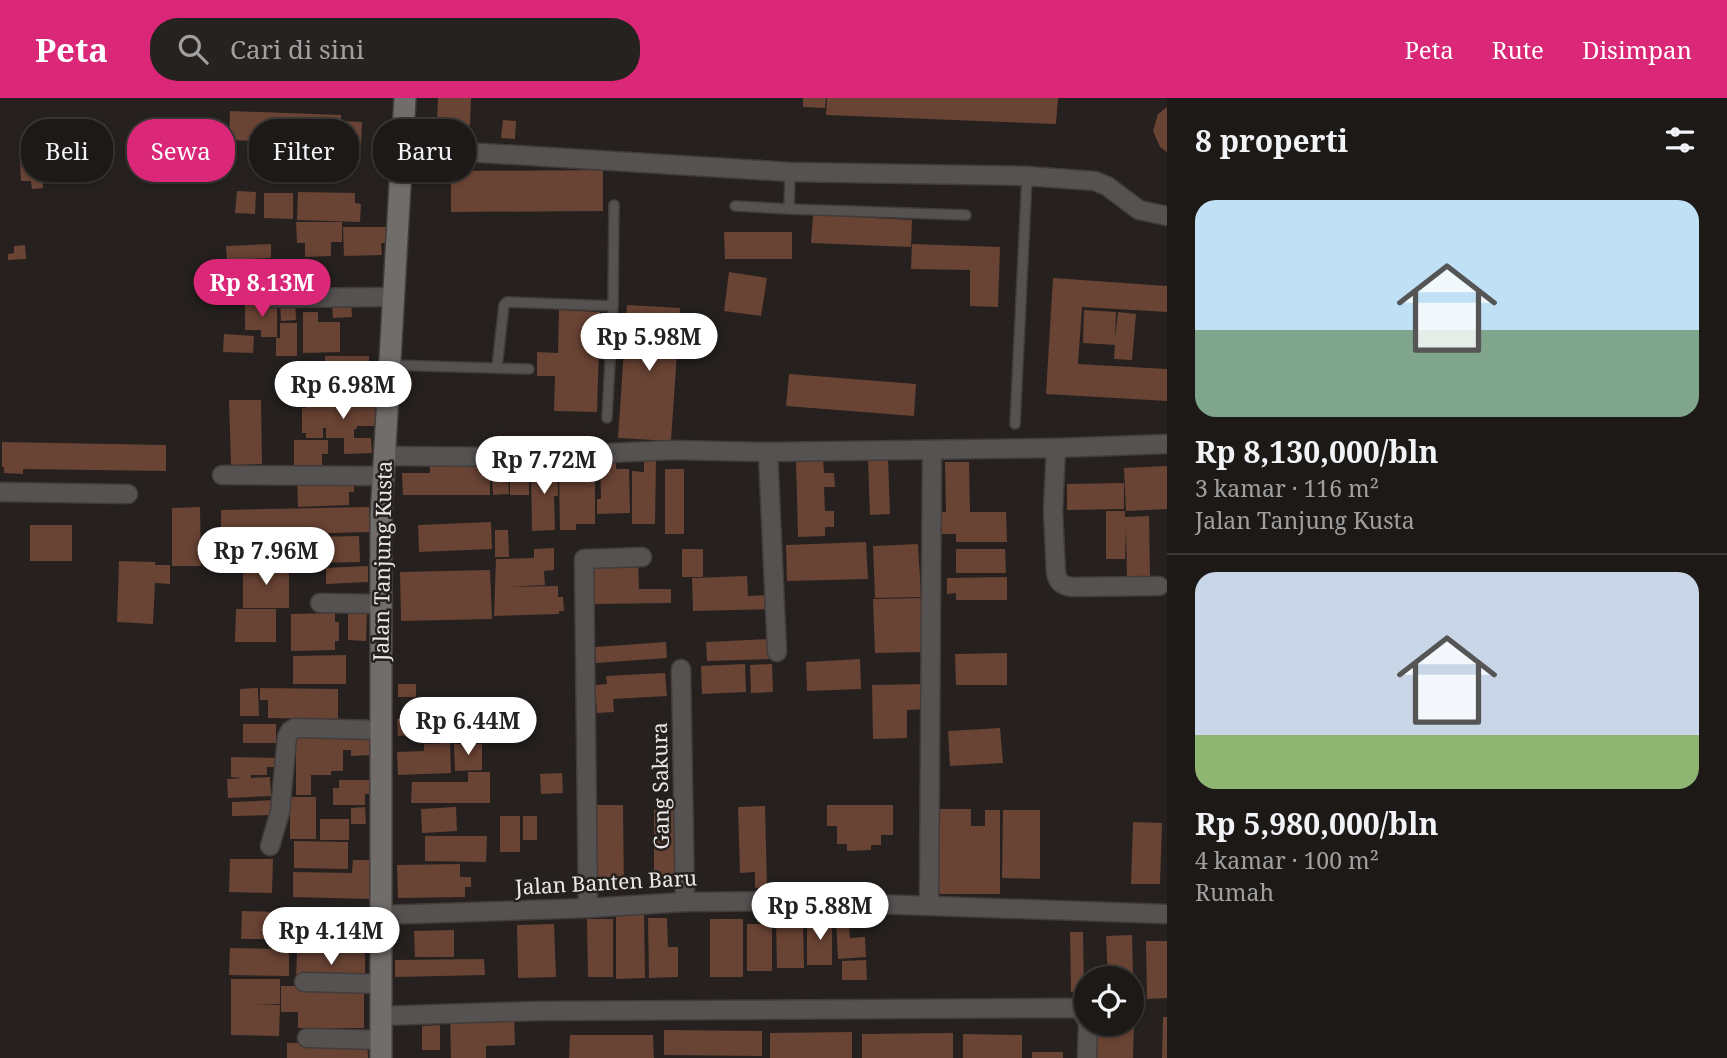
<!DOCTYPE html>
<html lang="id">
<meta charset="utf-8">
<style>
body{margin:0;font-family:"Noto Serif",serif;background:#252220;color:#f1f3f6;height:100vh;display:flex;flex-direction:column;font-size:26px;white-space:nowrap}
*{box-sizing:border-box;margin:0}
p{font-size:23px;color:#a0a0a1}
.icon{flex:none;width:38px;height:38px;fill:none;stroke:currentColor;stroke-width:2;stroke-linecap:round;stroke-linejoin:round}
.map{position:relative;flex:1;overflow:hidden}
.sheet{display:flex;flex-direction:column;background:#1c1917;width:560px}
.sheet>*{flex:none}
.banner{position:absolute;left:21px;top:21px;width:665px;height:63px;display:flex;gap:14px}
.controls{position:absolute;left:1074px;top:868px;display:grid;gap:14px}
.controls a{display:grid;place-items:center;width:70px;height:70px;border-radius:50%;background:#1c1917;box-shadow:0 2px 5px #0004,0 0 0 2px #3a3836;font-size:35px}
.price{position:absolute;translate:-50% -60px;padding:0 16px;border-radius:24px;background:#fff;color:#222;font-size:23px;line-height:46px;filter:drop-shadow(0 2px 4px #0008)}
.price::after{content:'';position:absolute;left:50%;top:42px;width:21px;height:16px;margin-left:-10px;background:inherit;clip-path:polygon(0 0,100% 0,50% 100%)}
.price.selected{background:#db2777;color:#fff}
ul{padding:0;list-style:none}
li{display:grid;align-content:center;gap:14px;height:371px;padding:0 28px}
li+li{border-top:2px solid #3a3836}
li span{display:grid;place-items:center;height:217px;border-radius:21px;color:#555}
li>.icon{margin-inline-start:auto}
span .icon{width:126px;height:126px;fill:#fffc;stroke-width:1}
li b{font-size:30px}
h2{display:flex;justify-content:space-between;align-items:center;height:84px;padding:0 28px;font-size:30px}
.pill{padding:0 24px;border-radius:28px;background:#1c1917;box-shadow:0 2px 5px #0004,0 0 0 2px #3a3836;font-size:24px;line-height:63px}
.pill.selected{background:#db2777;color:#fff}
header{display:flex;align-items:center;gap:42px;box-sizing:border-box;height:98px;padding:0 35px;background:#db2777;color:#fff}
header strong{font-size:33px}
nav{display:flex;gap:38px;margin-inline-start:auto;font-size:24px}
.search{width:490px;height:63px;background:#252220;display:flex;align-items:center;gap:18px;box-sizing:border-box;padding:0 24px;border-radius:28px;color:#a0a0a1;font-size:26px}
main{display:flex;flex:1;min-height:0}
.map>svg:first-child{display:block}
.building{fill:#694334}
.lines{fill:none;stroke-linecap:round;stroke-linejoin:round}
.lane-casing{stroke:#423d3b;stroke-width:12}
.street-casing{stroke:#423d3b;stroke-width:21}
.secondary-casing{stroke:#423d3b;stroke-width:24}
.lane{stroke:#555251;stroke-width:9}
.street{stroke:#555251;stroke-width:18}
.secondary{stroke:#716d6b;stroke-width:21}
.labels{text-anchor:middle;stroke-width:5;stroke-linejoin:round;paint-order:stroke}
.street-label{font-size:21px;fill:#ebe8e6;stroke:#26211f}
</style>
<header>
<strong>Peta</strong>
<div class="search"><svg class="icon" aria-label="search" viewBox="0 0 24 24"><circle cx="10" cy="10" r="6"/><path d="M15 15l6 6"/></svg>Cari di sini</div>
<nav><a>Peta</a><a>Rute</a><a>Disimpan</a></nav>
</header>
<main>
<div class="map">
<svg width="1167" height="960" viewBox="0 0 1167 960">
<rect width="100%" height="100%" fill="#26211f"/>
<!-- building -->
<g class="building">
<path d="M438,0H471L470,27L437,26Z"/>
<path d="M803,0H826L825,10L803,9Z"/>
<path d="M827,0H1058L1056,26L826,17Z"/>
<path d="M1167,9V54L1160,49L1153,33L1158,16Z"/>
<path d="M230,13L341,17V23L362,24L361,47L229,42Z"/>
<path d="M503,22L516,23L515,41L501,40Z"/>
<path d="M261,47L324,48L323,82L260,80Z"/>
<path d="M42,60L43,90L32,91L31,83H21L20,61Z"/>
<path d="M603,72V113L451,114V73Z"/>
<path d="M237,93L256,94L255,116L235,115Z"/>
<path d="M298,94L355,95V105L361,106L360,124L297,122Z"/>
<path d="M264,95H293V121L264,120Z"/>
<path d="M813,117L912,122L911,149L811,145Z"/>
<path d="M296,124H342V144H331V158L305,159V145H297Z"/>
<path d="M343,129H388V145H381L382,157L344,158Z"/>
<path d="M724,134H792V161H725Z"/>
<path d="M271,146V160L230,162H265V195L219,196L218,163L227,162L226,148Z"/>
<path d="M912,146L1000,149L998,209L970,208V172L911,171Z"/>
<path d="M25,147L26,161L8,162V156L14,155V148Z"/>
<path d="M729,174L767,180L761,218L724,213Z"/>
<path d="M1053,180L1167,188V214L1082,209L1078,266L1167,271V303L1046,296Z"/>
<path d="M295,202L296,222L281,223L280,203Z"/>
<path d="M351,203L352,219L333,220L332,204Z"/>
<path d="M245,205L277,206V239H261V232H245Z"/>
<path d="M627,207L680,210L671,343L618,340Z"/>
<path d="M559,212L600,214L597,314L554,313L555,278H537V254L558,255Z"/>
<path d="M1084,212L1116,214L1115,241L1118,214L1136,216L1132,262L1114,261L1115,247L1083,245Z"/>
<path d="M303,214H318V224H340V254L303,255Z"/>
<path d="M280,225H297V258H276V240H280Z"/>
<path d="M224,236L254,238L253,255L223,254Z"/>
<path d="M325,258H369V272L325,271Z"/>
<path d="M324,273H358V287H353V300H325Z"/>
<path d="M789,276L916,286L914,318L786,308Z"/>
<path d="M357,300H383V328H357V331H354V340H371L372,355L344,356V340H326V330H323V340H306V335H302V310H306V304H357Z"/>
<path d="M229,302H261L262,366L231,367Z"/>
<path d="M294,342H328V356H322V368H294Z"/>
<path d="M2,344L166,347V373L23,371V376L4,375V369H2Z"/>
<path d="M888,360L890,416L870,417L868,361Z"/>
<path d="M823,361L824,375H834L835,389H824L825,413H834V429H825V438L798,439L796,362Z"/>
<path d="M430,362H490V397H403L402,375H430Z"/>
<path d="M491,362H507L509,396L493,397Z"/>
<path d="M644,362H656L655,426H632V373L644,374Z"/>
<path d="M945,364H969L970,414H1006L1007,444H956V436H942V414H946Z"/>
<path d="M600,365H616V371H629L630,415L597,416V401H601Z"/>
<path d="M557,366L558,398H554L555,432L532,433L531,367Z"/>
<rect x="510" y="367" width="19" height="30"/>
<path d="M1167,368V411L1126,413L1124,370Z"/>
<rect x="665" y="371" width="19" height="65"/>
<path d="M595,375V426H576V432H560L559,376Z"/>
<path d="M354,379V394H349V407L298,409L297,380Z"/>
<path d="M1124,385V411L1067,412V386Z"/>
<path d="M200,409L201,468H172V410Z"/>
<path d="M369,409V434L221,438V412Z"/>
<path d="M1106,413H1125V419L1149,418L1150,479L1127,480L1126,430L1125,461H1106Z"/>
<path d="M491,424L492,451L419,454L418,427Z"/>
<rect x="30" y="427" width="42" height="36"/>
<path d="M495,432H508L509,459H495Z"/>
<path d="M359,438L360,464L217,467L216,441Z"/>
<path d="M866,444L868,481L787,483L786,447Z"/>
<path d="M918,446L921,499L875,500L873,448Z"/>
<path d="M554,450V472L544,473L545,487L508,489L558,488V499H563L564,513H559V516L494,518L496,461L534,460V451Z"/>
<rect x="682" y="451" width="21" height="28"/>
<path d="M956,451H1005L1006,475H956Z"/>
<path d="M119,463L155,464V467H170V486L155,485L153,526L117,524Z"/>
<path d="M638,463L639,491H671V505L593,506L592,464Z"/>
<rect x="243" y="468" width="46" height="42"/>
<path d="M368,468V484L326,486V470Z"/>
<path d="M490,472L492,521L401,523L400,474Z"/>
<path d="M747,478L748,498L771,497V511L693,513L692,480Z"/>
<path d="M1007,479V502H956V495L947,496V480Z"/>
<path d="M923,500L925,554L875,555L873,501Z"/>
<path d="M236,511H276V544H235Z"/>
<path d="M335,515V524H339V543H335V552L291,553V516Z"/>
<path d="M348,515H367L366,543L348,542Z"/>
<path d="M770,541L771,561L707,563L706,544Z"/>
<path d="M666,544L667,560L596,565L595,549Z"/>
<path d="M1007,555V587H956L955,556Z"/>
<path d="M346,557V586H293V558Z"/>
<path d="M860,561L861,591L807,593L806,564Z"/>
<path d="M745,566L746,594L702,596L701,568Z"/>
<path d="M772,566L773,594L751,595L750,567Z"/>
<path d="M665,575L667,598L613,601L614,614L597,615L595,587L607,586L606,578Z"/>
<rect x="398" y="586" width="18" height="13"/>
<path d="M926,586L927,611L907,612V640L873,641L872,587Z"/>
<path d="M258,590L259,618H240V591Z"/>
<path d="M260,590L338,591V621L268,620V602H260Z"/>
<path d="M487,610L488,639L467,640V635L436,636L435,612Z"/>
<path d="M430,612L432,636L398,638L397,621L411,620L410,613Z"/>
<rect x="243" y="626" width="33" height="19"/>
<path d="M1000,630L1003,665L950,668L948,633Z"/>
<path d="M296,633H351V642L372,641V657L351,658V652H343V673H331V677H311V697H296Z"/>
<path d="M450,645L451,675L398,677L397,654L424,653V646Z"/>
<path d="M454,646H482V672L455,673Z"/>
<path d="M231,659L277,660V669H267V677H251V680L270,679L271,698L228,700L227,681L243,680L231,679Z"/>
<path d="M468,674H490V705H411L412,684H468Z"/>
<path d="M562,675L563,695L541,696L540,676Z"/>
<path d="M339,682H370V696H365V707H333V690H339Z"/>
<rect x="290" y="699" width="26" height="42"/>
<path d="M275,702L276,717L232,718V704Z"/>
<path d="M662,705H683V790H654V712H662Z"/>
<path d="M597,707H623L624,793H597Z"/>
<path d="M827,707H893V737H881V747H871V752L847,753V746H837V728H827Z"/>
<path d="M765,708L767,789L755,790V774L740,775L738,709Z"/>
<path d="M365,709L366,726H351V710Z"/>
<path d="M456,709L457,733L422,735L421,711Z"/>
<path d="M938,711H971V728H985V712H1000V796H938Z"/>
<path d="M1003,712H1040V781L1002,780Z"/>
<rect x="500" y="718" width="20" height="36"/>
<rect x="523" y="718" width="14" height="24"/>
<rect x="320" y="721" width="29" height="21"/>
<path d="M1133,724L1162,725L1160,786H1131Z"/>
<path d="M425,738H487L486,764L425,763Z"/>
<path d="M294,743L348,744V771L294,770Z"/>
<path d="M230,761H273L272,795L229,794Z"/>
<path d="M353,762H373L372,801L293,799V774L352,775Z"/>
<path d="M460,766V779H471V789H465V799L398,800L397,767Z"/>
<path d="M242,813L277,814L276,841H241Z"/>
<path d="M616,816H644L645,880L616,881Z"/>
<path d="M648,820H667L668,849H678V879L649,880Z"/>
<path d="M803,820L804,870H777L776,821Z"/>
<path d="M848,820L850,840L865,839L866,859L838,861L836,821Z"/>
<path d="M587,821H613V879H588Z"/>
<rect x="710" y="821" width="33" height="58"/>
<rect x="807" y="821" width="25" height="46"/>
<path d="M554,826L556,879L518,880L517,827Z"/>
<rect x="747" y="826" width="25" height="47"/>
<path d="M454,832V859H415L414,833Z"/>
<path d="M295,833H353V851L295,850Z"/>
<path d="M1070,834H1083L1084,894H1071Z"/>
<path d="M1132,837L1133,880H1108L1106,838Z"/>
<path d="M1146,843H1167V900L1147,901Z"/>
<path d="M230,850L289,851V878L229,877Z"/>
<path d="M297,854L365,855V883L296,882Z"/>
<path d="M484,861L485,877L395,879V862Z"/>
<path d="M866,862L867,882H842V863Z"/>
<path d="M231,881H280V906H255L280,907L279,938L231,937Z"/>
<path d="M281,888H364V930H298V914H281Z"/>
<path d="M514,916L515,947L486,948V960H451L450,918Z"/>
<path d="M1163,919H1167V960H1162Z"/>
<path d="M1093,926H1134L1133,960H1093Z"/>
<path d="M440,927V952H422V928Z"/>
<path d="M664,932L762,933V958L664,957Z"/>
<path d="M852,934V960H770V935Z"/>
<path d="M953,935V960H862V936Z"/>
<path d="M963,936L1022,937V960H963Z"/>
<path d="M570,937H653L654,960H569Z"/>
<path d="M367,944L368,960H287V945Z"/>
<rect x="1032" y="954" width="31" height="6"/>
</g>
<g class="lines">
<!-- lane casing -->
<g class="lane-casing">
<g id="lane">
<path d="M735,108L789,111L790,74"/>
<path d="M789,111L966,117"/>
<path d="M613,208L614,107"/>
<path d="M390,267L529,271"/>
<path d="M497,269L504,207L507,204L613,208L607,320"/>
<path d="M1015,326L1027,78"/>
</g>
</g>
<!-- street casing -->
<g class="street-casing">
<g id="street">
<path d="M402,50L790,74L1027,78L1095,83L1107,88L1139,112L1167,118"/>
<path d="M270,200L393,199"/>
<path d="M1056,350L1167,346"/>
<path d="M768,354L777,554"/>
<path d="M384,358L524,359L673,352L768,354L1056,350L1053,413L1056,475C1058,484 1061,487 1071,489L1159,488"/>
<path d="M222,377L383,378"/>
<path d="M0,394L128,396"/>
<path d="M320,505L383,506"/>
<path d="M681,571L685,804"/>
<path d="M270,748L280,714L287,639L290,633L295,630L381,632"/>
<path d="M929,806L932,352"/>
<path d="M588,810L584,461L642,459"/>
<path d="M382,817L588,810L685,804L788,803L1167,816"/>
<path d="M304,884L381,886"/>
<path d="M380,918L537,913L1068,910L1080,911L1087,922"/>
<path d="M307,940L380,942"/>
<path d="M1087,960L1088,926"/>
</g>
</g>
<!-- secondary casing -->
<g class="secondary-casing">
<path id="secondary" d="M381,960V419L405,0"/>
</g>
<!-- lane -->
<use href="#lane" class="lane"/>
<!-- street -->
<use href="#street" class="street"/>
<!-- secondary -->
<use href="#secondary" class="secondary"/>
</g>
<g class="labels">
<!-- street labels -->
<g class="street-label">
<text transform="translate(383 463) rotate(-89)" y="7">Jalan Tanjung Kusta</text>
<text transform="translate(661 688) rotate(-91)" y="7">Gang Sakura</text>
<text transform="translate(606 785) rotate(-3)" y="7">Jalan Banten Baru</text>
</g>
</g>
</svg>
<div class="controls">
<a><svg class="icon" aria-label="locate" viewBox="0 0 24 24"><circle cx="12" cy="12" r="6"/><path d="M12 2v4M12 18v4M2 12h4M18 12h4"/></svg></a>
</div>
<b class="price selected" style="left:262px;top:221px">Rp 8.13M</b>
<b class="price" style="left:649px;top:275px">Rp 5.98M</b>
<b class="price" style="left:343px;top:323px">Rp 6.98M</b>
<b class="price" style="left:544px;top:398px">Rp 7.72M</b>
<b class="price" style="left:266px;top:489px">Rp 7.96M</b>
<b class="price" style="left:468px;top:659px">Rp 6.44M</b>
<b class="price" style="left:820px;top:844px">Rp 5.88M</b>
<b class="price" style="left:331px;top:869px">Rp 4.14M</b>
<div class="banner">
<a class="pill">Beli</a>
<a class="pill selected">Sewa</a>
<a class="pill">Filter</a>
<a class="pill">Baru</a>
</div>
</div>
<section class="sheet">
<h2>8 properti<svg class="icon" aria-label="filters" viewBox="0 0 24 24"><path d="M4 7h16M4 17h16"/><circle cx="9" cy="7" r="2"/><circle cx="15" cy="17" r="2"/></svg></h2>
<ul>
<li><span style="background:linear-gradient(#bfe0f5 60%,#7fa58c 0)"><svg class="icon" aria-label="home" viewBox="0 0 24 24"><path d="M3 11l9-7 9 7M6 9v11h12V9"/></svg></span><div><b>Rp 8,130,000/bln</b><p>3 kamar · 116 m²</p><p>Jalan Tanjung Kusta</p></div></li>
<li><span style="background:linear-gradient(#c9d6e8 75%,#8fb573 0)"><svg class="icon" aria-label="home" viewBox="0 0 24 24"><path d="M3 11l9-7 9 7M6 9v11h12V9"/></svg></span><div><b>Rp 5,980,000/bln</b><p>4 kamar · 100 m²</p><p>Rumah</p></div></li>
</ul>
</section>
</main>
